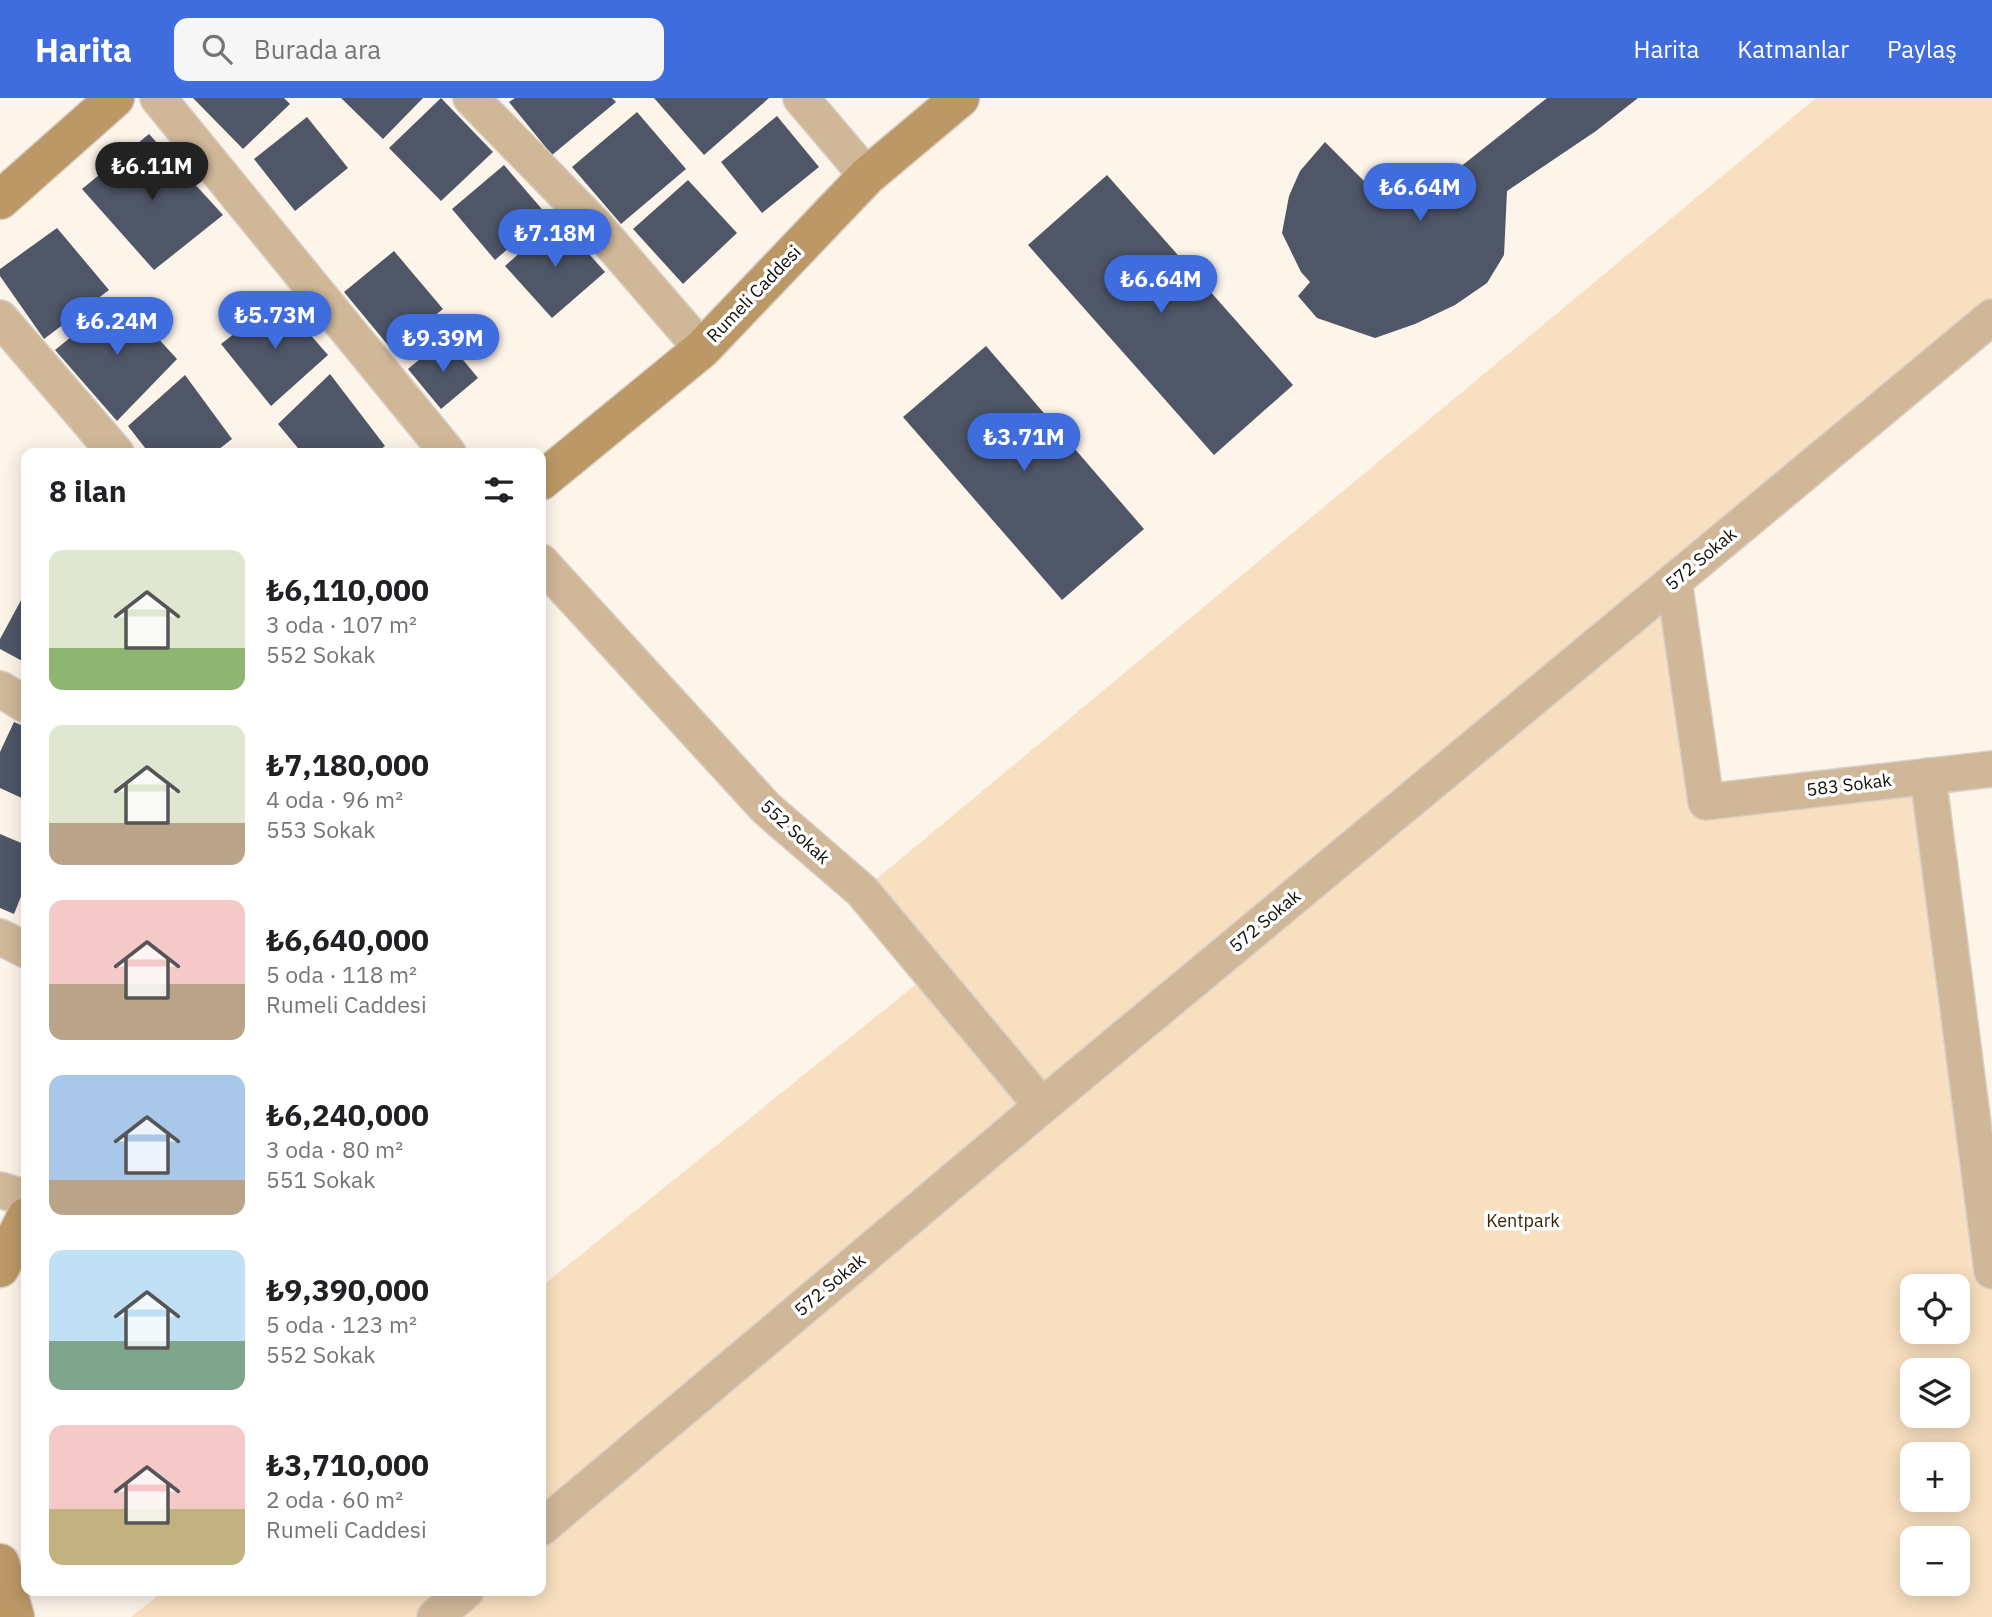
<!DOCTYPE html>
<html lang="tr">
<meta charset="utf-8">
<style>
body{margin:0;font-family:"IBM Plex Sans",sans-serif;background:#f6f6f6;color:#202124;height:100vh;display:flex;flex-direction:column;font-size:26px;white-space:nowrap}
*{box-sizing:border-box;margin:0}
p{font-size:23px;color:#757577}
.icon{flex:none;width:38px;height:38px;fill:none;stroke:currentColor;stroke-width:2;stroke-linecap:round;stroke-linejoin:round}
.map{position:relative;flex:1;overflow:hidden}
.sheet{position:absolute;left:21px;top:350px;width:525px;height:1148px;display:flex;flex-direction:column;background:#fff;border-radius:14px;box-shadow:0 4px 18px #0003}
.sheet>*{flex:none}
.fabs{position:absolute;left:1900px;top:1176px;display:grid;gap:14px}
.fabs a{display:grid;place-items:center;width:70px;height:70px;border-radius:14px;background:#fff;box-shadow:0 4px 18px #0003;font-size:35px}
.price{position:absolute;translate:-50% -60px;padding:0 16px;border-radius:24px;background:#406dde;color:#fff;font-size:23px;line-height:46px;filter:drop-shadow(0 2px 4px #0008)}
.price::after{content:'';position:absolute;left:50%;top:42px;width:21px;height:16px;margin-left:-10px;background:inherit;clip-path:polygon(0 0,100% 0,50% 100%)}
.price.selected{background:#222;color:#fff}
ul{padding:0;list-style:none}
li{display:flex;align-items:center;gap:21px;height:175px;padding:0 28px}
li span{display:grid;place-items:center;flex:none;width:196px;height:140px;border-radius:14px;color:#555}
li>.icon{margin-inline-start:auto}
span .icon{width:84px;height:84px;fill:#fffc;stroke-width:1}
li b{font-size:30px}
h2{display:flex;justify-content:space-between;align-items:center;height:84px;padding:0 28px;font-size:30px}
header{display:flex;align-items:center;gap:42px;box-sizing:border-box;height:98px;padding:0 35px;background:#406dde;color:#fff}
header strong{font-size:33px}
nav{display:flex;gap:38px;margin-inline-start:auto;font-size:24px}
.search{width:490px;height:63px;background:#f6f6f6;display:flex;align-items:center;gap:18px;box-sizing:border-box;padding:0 24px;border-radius:14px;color:#757577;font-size:26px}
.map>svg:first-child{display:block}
.green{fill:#f8dfbf;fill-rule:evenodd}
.building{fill:#4e5667}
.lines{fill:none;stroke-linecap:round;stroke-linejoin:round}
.street-casing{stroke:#d8d0c6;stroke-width:38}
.secondary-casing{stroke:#d8d0c6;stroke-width:41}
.street{stroke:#d0b798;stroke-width:35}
.secondary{stroke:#bc9867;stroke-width:38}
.labels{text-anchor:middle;stroke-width:7;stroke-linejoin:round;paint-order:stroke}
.street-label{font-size:18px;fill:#110d07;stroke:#fff}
.park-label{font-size:18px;fill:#3c2604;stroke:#fff}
</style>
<header>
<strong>Harita</strong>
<div class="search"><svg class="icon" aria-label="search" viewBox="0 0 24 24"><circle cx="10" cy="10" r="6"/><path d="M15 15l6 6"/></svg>Burada ara</div>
<nav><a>Harita</a><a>Katmanlar</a><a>Paylaş</a></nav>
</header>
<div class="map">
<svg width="1992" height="1519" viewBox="0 0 1992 1519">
<rect width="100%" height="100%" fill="#fef5ea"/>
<!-- green -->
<path class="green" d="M1816,0H1992V219L1674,483L1706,704L1928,678L1992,1173V1519H131L164,1493H541V1189L930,875L862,793ZM1913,1188H1958V1234H1913ZM1913,1272H1958V1318H1913ZM1913,1356H1958V1402H1913ZM1913,1440H1958V1486H1913Z"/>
<!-- building -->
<g class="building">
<path d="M193,0H284L290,6L243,51Z"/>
<path d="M341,0H423L383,41Z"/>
<path d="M441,0L493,54L441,103L389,50Z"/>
<path d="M515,0H612L616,4L552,57L509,4Z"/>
<path d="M654,0H769L704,57Z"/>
<path d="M1547,0H1638L1596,33L1507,93L1504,157L1487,185L1455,207L1415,226L1375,240L1317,220L1298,198L1310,184L1301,174L1282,135L1289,98L1300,73L1325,44L1365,84L1397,73L1435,89Z"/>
<path d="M637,14L686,71L621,126L572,69Z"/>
<path d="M777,18L819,69L762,115L721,64Z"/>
<path d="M307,19L348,70L295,113L254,61Z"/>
<path d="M149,36L223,117L154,172L82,91Z"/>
<path d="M504,67L547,117L495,162L452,111Z"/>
<path d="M1107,77L1293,287L1214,357L1028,147Z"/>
<path d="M688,82L737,135L683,186L633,131Z"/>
<path d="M558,121L605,174L552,220L505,168Z"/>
<path d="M57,130L109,192L44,241L0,178V171Z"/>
<path d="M394,153L443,211L392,252L344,194Z"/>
<path d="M120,199L177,261L117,323L55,252Z"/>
<path d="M279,201L328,257L271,308L221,246Z"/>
<path d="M445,240L478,280L441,311L408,271Z"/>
<path d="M986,248L1144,431L1062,502L903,319Z"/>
<path d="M330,276L385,348L376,355H302L278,326Z"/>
<path d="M185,277L232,341L214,355H149L128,328Z"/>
<path d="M26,493V565L0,551V541Z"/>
<path d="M14,624L26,629V702L0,690V654Z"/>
<path d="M0,736L26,747V786L14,816L0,810Z"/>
</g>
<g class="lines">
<!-- street casing -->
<g class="street-casing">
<g id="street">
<path d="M158,0L448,355"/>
<path d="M471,0L594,126L702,251"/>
<path d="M801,0L867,78"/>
<path d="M0,220L116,355"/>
<path d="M541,464L766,710L862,793L1042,1008"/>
<path d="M1674,483L1706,704L1992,671"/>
<path d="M0,591L26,607"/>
<path d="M1928,678L1992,1173"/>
<path d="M0,839L26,852"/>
<path d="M0,1092L26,1100"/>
<path d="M541,1430L1042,1008L1992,219"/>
<path d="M435,1519L466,1493"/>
</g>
</g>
<!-- secondary casing -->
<g class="secondary-casing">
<g id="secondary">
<path d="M0,102L115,0"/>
<path d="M541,383L702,251L867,78L960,0"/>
<path d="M0,1170L26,1119"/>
<path d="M0,1465L15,1519"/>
</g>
</g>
<!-- street -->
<use href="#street" class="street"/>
<!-- secondary -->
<use href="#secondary" class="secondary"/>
</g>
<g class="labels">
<!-- street labels -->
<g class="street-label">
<text transform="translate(754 196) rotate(-46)" y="6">Rumeli Caddesi</text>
<text transform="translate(1701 461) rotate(-40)" y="6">572 Sokak</text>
<text transform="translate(1849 687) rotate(-7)" y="6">583 Sokak</text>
<text transform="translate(795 734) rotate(42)" y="6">552 Sokak</text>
<text transform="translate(1265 823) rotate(-40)" y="6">572 Sokak</text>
<text transform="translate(830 1187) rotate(-40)" y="6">572 Sokak</text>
</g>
<!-- park labels -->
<g class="park-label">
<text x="1523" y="1129">Kentpark</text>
</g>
</g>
</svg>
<div class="fabs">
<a><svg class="icon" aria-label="locate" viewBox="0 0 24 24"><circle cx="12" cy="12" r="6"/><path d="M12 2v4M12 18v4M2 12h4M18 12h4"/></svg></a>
<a><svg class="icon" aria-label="layers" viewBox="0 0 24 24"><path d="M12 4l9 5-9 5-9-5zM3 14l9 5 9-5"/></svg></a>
<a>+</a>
<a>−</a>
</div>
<b class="price selected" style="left:152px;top:104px">₺6.11M</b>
<b class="price" style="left:1420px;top:125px">₺6.64M</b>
<b class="price" style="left:555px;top:171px">₺7.18M</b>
<b class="price" style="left:1161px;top:217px">₺6.64M</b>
<b class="price" style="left:275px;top:253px">₺5.73M</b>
<b class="price" style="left:117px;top:259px">₺6.24M</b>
<b class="price" style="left:443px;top:276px">₺9.39M</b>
<b class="price" style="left:1024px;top:375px">₺3.71M</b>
<section class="sheet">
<h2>8 ilan<svg class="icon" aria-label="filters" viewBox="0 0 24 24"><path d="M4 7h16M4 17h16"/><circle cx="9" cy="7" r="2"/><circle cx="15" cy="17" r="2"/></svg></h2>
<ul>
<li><span style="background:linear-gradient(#dfe7d0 70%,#8fb573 0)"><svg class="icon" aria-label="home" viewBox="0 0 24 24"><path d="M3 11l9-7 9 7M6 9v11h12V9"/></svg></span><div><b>₺6,110,000</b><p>3 oda · 107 m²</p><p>552 Sokak</p></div></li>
<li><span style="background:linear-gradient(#dfe7d0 70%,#b9a48a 0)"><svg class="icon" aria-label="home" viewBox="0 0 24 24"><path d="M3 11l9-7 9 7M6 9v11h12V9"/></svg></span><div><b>₺7,180,000</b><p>4 oda · 96 m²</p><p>553 Sokak</p></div></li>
<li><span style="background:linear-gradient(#f6c9c9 60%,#b9a48a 0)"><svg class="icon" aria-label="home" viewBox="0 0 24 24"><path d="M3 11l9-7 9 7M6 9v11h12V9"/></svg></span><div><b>₺6,640,000</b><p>5 oda · 118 m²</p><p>Rumeli Caddesi</p></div></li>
<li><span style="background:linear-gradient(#a9c7e8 75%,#b9a48a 0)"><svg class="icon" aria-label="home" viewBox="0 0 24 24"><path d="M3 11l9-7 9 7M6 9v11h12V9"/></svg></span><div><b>₺6,240,000</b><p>3 oda · 80 m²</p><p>551 Sokak</p></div></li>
<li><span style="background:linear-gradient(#bfe0f5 65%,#7fa58c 0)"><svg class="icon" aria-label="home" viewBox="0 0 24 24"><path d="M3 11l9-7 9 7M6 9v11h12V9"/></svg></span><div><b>₺9,390,000</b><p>5 oda · 123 m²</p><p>552 Sokak</p></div></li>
<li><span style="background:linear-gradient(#f6c9c9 60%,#c2b280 0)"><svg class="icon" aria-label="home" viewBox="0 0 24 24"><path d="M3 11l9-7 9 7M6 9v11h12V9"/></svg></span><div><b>₺3,710,000</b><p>2 oda · 60 m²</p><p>Rumeli Caddesi</p></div></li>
</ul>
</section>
</div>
